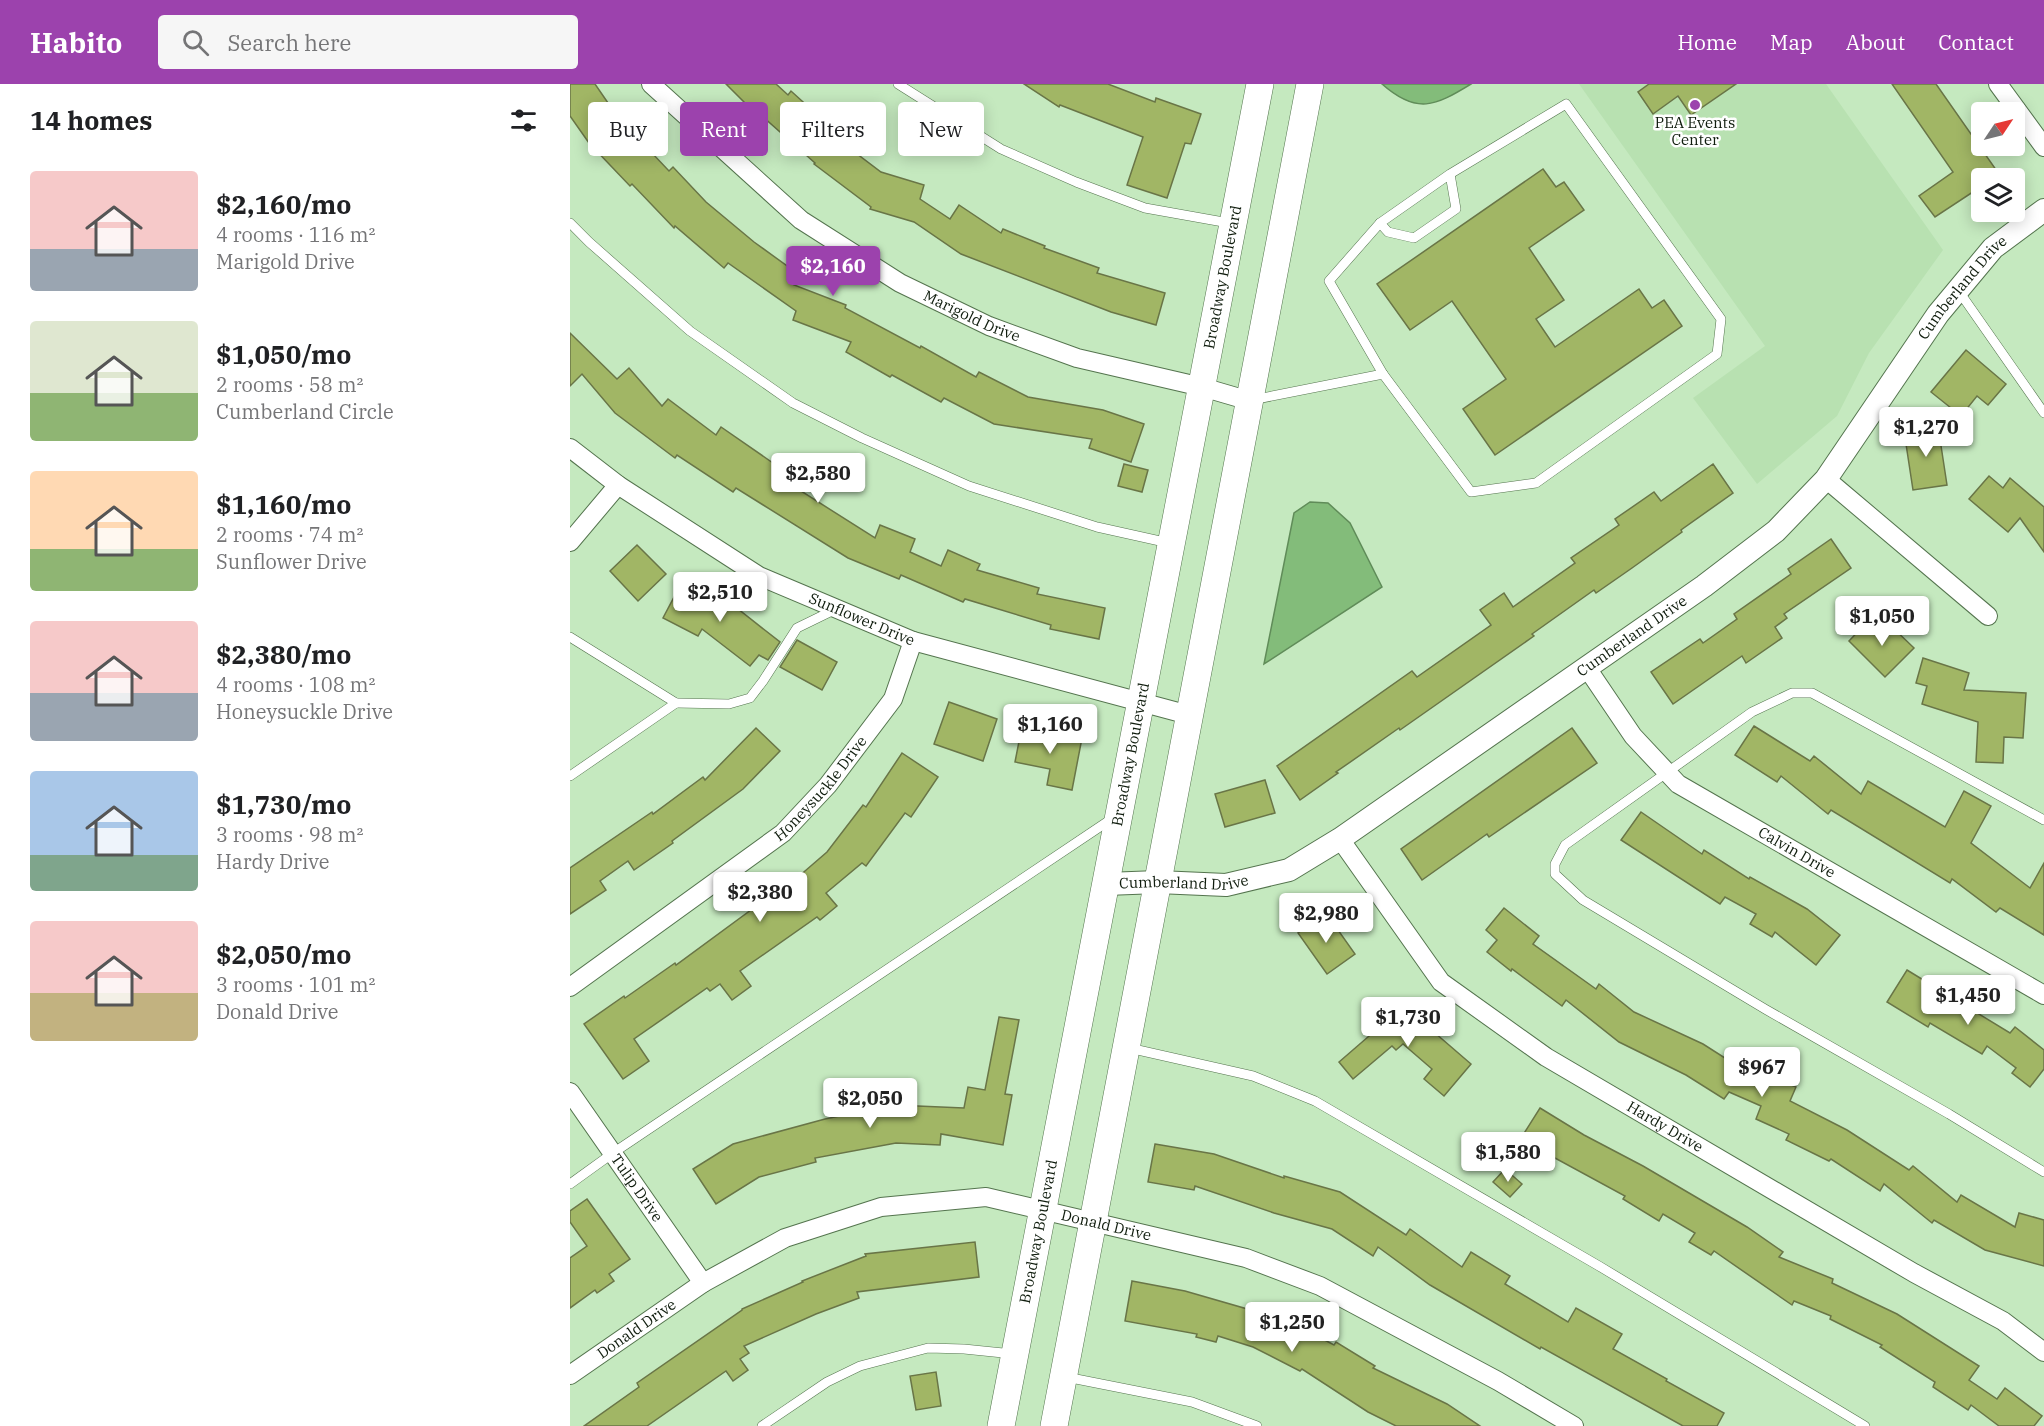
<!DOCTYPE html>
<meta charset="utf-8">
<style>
body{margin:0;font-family:"IBM Plex Serif",serif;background:#f6f6f6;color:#202124;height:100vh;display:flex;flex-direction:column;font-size:22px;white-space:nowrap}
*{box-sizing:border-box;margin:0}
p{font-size:20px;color:#757577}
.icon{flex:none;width:33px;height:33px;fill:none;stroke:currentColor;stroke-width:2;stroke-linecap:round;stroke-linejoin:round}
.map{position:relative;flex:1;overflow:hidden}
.panel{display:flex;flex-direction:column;background:#fff;width:570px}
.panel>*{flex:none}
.banner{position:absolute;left:18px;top:18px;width:570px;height:54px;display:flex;gap:12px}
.needle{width:39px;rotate:55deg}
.tools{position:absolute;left:1401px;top:18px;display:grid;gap:12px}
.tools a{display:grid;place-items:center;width:54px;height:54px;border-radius:6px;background:#fff;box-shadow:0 3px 15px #0003;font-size:30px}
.price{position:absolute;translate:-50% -51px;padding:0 14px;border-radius:6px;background:#fff;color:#222;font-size:20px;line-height:39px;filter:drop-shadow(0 2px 3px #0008)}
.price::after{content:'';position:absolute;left:50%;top:36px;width:18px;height:14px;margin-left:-9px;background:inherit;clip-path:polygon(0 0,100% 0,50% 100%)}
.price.on{background:#9c42ad;color:#fff}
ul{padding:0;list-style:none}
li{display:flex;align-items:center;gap:18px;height:150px;padding:0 30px}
li span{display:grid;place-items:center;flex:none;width:168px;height:120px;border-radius:6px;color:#555}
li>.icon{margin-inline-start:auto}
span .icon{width:72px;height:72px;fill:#fffc;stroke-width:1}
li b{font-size:26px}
h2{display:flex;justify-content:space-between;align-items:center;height:72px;padding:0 30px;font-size:26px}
.chip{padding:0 21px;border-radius:6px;background:#fff;box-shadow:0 3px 15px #0003;font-size:21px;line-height:54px}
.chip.on{background:#9c42ad;color:#fff}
header{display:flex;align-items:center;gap:36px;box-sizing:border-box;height:84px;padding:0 30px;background:#9c42ad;color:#fff}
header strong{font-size:28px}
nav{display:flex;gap:33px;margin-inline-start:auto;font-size:21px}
.search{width:420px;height:54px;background:#f6f6f6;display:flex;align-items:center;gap:15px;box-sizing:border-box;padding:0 21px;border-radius:6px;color:#757577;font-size:22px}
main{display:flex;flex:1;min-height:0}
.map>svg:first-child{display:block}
.built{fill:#b8e1b1}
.water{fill:#83bc7a;stroke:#608c59;stroke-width:1.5}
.building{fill:#a1b665;stroke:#697547;stroke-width:1.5}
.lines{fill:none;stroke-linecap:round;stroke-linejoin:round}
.service-casing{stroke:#54744e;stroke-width:10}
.minor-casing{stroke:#54744e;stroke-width:20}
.tertiary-casing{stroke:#54744e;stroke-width:24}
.primary-casing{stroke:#54744e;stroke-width:28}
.service{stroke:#fff;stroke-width:9}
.minor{stroke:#fff;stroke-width:18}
.tertiary{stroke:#fff;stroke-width:22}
.primary{stroke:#fff;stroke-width:27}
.poi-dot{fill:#9c42ad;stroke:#fefefe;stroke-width:2}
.labels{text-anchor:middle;stroke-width:5;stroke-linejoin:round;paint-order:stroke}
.poi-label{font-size:15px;fill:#0f1c0d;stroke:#fefefe}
.street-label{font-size:15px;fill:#0f1c0d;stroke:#fefefe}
</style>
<header>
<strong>Habito</strong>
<div class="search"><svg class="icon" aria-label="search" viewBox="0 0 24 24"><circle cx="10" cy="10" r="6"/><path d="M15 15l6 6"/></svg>Search here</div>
<nav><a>Home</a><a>Map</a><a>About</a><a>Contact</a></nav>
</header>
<main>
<section class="panel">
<h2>14 homes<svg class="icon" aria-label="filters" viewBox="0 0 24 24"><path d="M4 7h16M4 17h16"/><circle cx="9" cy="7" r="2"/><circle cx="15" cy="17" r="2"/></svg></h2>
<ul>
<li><span style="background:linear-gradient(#f6c9c9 65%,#9aa5b1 0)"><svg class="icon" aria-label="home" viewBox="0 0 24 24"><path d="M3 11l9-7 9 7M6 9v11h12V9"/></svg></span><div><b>$2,160/mo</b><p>4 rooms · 116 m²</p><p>Marigold Drive</p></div></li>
<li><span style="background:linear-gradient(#dfe7d0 60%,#8fb573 0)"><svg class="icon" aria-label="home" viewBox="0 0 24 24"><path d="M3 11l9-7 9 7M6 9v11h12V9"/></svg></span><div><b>$1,050/mo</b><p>2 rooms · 58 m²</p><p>Cumberland Circle</p></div></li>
<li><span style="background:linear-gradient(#ffd9b3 65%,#8fb573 0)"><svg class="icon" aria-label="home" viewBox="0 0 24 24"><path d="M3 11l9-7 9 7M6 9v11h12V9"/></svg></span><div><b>$1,160/mo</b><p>2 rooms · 74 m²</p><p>Sunflower Drive</p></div></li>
<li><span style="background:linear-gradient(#f6c9c9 60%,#9aa5b1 0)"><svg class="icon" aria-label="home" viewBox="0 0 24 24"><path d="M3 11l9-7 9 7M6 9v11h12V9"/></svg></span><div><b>$2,380/mo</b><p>4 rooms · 108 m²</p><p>Honeysuckle Drive</p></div></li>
<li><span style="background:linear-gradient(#a9c7e8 70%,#7fa58c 0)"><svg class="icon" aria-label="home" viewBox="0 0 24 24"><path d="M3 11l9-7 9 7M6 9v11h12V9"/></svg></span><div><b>$1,730/mo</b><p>3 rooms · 98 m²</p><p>Hardy Drive</p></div></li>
<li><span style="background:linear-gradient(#f6c9c9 60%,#c2b280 0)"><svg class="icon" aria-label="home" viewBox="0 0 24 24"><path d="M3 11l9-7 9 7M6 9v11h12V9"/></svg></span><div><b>$2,050/mo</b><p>3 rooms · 101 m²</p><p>Donald Drive</p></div></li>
</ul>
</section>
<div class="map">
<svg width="1474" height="1342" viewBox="0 0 1474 1342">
<rect width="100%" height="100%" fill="#c5e9bf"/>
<!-- built -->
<path class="built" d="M1009,0H1256L1373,166L1299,269L1267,332L1187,400L1123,314L1195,262Z"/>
<!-- water -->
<g class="water">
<path d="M812,0H901C865,22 847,31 812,0Z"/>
<path d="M740,418L758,419L780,439L812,503L694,580L724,429Z"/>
</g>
<!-- building -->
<g class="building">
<path d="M0,0H25L47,32L99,87L103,83L136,118L184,158L231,192L224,201L276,221L275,224L350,264L351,262L406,293L409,288L458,313L533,326L574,340L561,378L519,364L522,355L424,340L374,314L371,318L322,291L320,293L276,268L281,258L223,236L226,227L158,179L154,184L105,142L104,144L62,100L60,102L19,59L0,32Z"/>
<path d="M156,0H206L218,11L221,7L253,36L249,41L311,88L354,101L350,115L380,135L389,121L431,149L433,145L475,162L474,164L529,184L527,189L595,209L586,241L541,228L391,170L344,138L300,125L301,123L244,80L245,79L183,24L182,26Z"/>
<path d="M454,0H538L585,18L586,14L631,30L621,60L615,59L597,114L557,101L573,53L490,21L489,23Z"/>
<path d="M1079,0H1166L1121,31L1108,12L1083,30L1068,8Z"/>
<path d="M1322,0H1366L1429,90L1423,94H1412V102L1365,133L1349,112L1383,88Z"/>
<path d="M973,85L986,103L994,98L1014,126L959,164L994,216L966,235L985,263L1069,205L1082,224L1094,216L1112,242L925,371L893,325L936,295L882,217L840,246L807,200Z"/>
<path d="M0,249L47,295L59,284L92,322L98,315L146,351L151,343L203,379L209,370L241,391L231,407L305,454L310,441L345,455L340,468L371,482L378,466L410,480L407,486L469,504L467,510L535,524L529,555L480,545L481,541L395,515L393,518L331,491L329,495L278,474L166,404L163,408L107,371L105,374L45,329L12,290L0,302Z"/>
<path d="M1396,266L1436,300L1418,321L1407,312L1391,332L1361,308Z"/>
<path d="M1368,342L1377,401L1343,406L1334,347Z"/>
<path d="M554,380L578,386L572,408L548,402Z"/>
<path d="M1143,380L1163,409L1111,446L1112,448L1062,484L1026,509L1024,506L962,550L964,552L830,646L829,644L766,688L768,689L730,716L707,682L842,587L847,593L921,541L910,526L934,509L943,523L1005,479L1001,474L1049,441L1045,435L1084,408L1091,417Z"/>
<path d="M1419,392L1433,404L1440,394L1474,423V468L1450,434L1438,448L1399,415Z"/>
<path d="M1261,455L1281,484L1214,530L1217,534L1205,543L1212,554L1176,579L1172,572L1103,620L1081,588L1130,555L1133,559L1167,535L1164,530L1221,490L1218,485Z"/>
<path d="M67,461L96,490L68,517L40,487Z"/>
<path d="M113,496L168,525L210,558L198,576L189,571L180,582L132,545L128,552L93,534Z"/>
<path d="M1298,537L1310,549L1319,540L1344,564L1315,593L1279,557Z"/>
<path d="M227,556L267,578L252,606L210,583Z"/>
<path d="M1353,574L1399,589L1394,606L1456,609L1453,654L1434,653L1433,679L1406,678L1408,638L1352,620L1357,602L1346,599Z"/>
<path d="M379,618L427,635L413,677L364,660Z"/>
<path d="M452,642L512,654L502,706L477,701L480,685L445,678Z"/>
<path d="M1184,642L1240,677L1244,672L1291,710L1298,697L1375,743L1394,707L1421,722L1401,759L1460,804L1474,779V851L1430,824L1426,828L1382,795L1380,799L1261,726L1258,730L1211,692L1207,698L1165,671Z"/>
<path d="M186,644L210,667L173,705L102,757L103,759L64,786L58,777L30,797L36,806L0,830V784L82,728L83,730L133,693L135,696Z"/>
<path d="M1002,644L1027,679L919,753L917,750L852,796L831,765Z"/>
<path d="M332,669L368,693L341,733L335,729L296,782L292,779L256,809L267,822L250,836L247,833L170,887L181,902L162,916L150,900L140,907L137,904L64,955L79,977L53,995L14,940L54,912L55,914L105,879L106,881L204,809L206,812L257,768L293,721L296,723Z"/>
<path d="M695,696L705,729L655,743L645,710Z"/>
<path d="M1071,728L1132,770L1134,766L1179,795L1180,793L1237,825L1270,851L1246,881L1205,848L1202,853L1180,840L1186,830L1155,813L1150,820L1051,756Z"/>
<path d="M934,824L969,852L963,860L1026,905L1029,900L1064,928L1133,960L1183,992L1186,986L1226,1003L1220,1017L1277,1046L1339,1086L1343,1082L1387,1118L1391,1111L1445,1143L1449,1129L1474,1136V1182L1415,1166L1364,1136L1362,1139L1314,1100L1310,1107L1261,1075L1259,1077L1216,1056L1219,1050L1186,1035L1191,1022L1159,1008L1154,1015L1116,991L1049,958L996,916L992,922L942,885L941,887L917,868L927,856L916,846Z"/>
<path d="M756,829L785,870L757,890L728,849Z"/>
<path d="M1337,886L1440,949L1445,943L1474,966V985L1460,1003L1442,989L1446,984L1417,962L1412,970L1360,939L1358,943L1317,918Z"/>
<path d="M826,914L863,951L865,949L901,980L874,1012L854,995L862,985L833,960L826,966L822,962L783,995L769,978L806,946L800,940Z"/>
<path d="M429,933L449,936L435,1010L442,1011L433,1061L371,1050L370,1061L326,1059L245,1074L246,1078L189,1093L146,1120L123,1085L163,1060L255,1035L284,1029L281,1017L300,1013L301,1020L394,1024L398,1003L415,1006Z"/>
<path d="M970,1024L1014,1051L1073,1082L1177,1143L1213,1168L1209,1173L1263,1195L1262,1199L1327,1230L1409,1282L1399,1296L1427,1315L1435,1304L1472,1332L1464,1342H1429L1401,1321L1398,1326L1363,1303L1365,1298L1310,1263L1312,1261L1260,1235L1261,1232L1224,1217L1222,1221L1144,1167L1141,1171L1119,1158L1125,1149L1093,1130L1089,1137L1053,1115L1055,1112L985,1074L981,1079L948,1059Z"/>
<path d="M585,1060L644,1070L714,1094V1092L770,1108L836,1151L840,1145L892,1183L901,1168L940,1192L935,1200L998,1238L1006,1224L1052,1250L1043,1265L1097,1295L1096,1297L1154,1329L1147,1342H1113L971,1263L970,1265L860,1201L808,1163L803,1172L762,1145L704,1129L625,1102L624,1106L578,1098Z"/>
<path d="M935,1085L952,1100L940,1113L923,1098Z"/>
<path d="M17,1115L60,1175L39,1190L44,1197L27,1209L25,1206L0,1224V1174L17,1162L0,1138V1127Z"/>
<path d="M405,1158L409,1193L287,1208L289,1214L246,1230L174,1262L179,1269L170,1275L178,1286L163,1297L156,1287L77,1342H14L69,1303L67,1299L172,1226V1225L233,1198L232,1197L296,1172L295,1170Z"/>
<path d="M562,1197L615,1207L705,1233L706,1230L764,1261L766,1258L805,1282L803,1284L877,1320L910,1342H826L798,1328L732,1285L730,1287L683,1263L648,1252L646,1258L626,1253L627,1250L555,1237Z"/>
<path d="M366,1288L371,1322L346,1326L340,1292Z"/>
</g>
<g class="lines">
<!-- service casing -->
<g class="service-casing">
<g id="service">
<path d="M328,0L431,65L506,98L575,124L659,139"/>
<path d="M0,139L19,158L120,247L223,319L292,354L399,402L527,443L599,459"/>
<path d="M810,139L759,197L813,290"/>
<path d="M1388,206L1474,329"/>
<path d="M682,316L813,290L901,408L966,399L1147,270L1151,235L996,20L880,90L886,125L844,154L818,148L810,139L880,90"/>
<path d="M0,553L106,619L0,692"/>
<path d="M106,619L159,620L180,614L193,597L227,544L266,525"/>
<path d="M1474,736L1242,609H1222L1182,628L995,761L985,780V790L1013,816L1195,925L1379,1030L1474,1088"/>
<path d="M559,964L683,992L745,1017L1029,1182L1295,1342"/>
<path d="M0,1100L43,1069L543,734"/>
<path d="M496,1293L622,1318L687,1342"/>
<path d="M192,1342L257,1298L290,1282L358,1264L394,1265L443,1270"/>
</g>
</g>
<!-- minor casing -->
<g class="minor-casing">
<g id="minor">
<path id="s1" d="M81,0L231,136L330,199L419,242L507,274L632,303L680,317"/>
<path d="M1428,0L1474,63"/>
<path id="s2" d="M0,364L48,401L189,492L343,557L619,631"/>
<path d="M1256,395L1418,532"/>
<path d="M0,458L48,401"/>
<path id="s3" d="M1017,584L1063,652L1108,700L1474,911"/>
<path id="s4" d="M770,755L871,898L976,973L1344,1189L1433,1237L1474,1268"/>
<path id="s5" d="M0,903L213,749L258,701L323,615L343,557"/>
<path id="s6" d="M0,1008L133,1199"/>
<path id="s7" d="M0,1291L133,1199L215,1154L311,1123L416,1113L676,1174L750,1202L928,1297L1004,1342"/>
</g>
</g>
<!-- tertiary casing -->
<g class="tertiary-casing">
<g id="tertiary">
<path id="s8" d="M536,800L588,798L656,801L719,786L770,755L1134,502L1206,447L1256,395L1368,230L1423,164L1474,126"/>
</g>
</g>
<!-- primary casing -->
<g class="primary-casing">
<g id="primary">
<path id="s9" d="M431,1342L690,0"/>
<path d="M484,1342L740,0"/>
</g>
</g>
<!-- service -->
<use href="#service" class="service"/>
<!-- minor -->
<use href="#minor" class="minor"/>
<!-- tertiary -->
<use href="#tertiary" class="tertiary"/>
<!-- primary -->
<use href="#primary" class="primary"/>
</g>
<!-- markers -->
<circle class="poi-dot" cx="1125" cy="21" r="6"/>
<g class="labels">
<!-- poi labels -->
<g class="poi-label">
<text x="1125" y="44">PEA Events<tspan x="1125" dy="17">Center</tspan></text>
</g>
<!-- street labels -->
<g class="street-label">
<text dy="5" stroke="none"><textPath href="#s9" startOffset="1170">Broadway Boulevard</textPath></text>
<text dy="5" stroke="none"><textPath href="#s8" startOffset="1086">Cumberland Drive</textPath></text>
<text dy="5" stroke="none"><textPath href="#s1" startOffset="399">Marigold Drive</textPath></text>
<text dy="5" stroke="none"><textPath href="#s2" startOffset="340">Sunflower Drive</textPath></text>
<text dy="5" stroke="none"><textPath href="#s8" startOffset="600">Cumberland Drive</textPath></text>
<text dy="5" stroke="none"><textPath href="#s9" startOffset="684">Broadway Boulevard</textPath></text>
<text dy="5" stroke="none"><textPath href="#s5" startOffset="321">Honeysuckle Drive</textPath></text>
<text dy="5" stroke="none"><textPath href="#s3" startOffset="285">Calvin Drive</textPath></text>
<text dy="5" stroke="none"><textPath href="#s8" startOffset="78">Cumberland Drive</textPath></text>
<text dy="5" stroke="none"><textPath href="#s4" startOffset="442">Hardy Drive</textPath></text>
<text dy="5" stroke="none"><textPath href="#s6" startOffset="117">Tulip Drive</textPath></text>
<text dy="5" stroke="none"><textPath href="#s7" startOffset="585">Donald Drive</textPath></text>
<text dy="5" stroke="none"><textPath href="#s9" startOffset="198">Broadway Boulevard</textPath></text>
<text dy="5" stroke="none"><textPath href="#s7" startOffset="81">Donald Drive</textPath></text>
</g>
</g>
</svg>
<div class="tools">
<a><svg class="needle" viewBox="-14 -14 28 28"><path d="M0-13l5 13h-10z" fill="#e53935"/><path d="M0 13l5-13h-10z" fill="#757577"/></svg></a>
<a><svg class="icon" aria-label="layers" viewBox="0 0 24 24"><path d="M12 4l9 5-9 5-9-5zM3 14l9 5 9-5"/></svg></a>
</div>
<b class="price on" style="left:263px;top:213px">$2,160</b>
<b class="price" style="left:1356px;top:374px">$1,270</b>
<b class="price" style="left:248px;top:420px">$2,580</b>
<b class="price" style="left:150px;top:539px">$2,510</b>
<b class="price" style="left:1312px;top:563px">$1,050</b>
<b class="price" style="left:480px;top:671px">$1,160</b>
<b class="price" style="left:190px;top:839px">$2,380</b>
<b class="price" style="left:756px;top:860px">$2,980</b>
<b class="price" style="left:1398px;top:942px">$1,450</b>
<b class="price" style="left:838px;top:964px">$1,730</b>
<b class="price" style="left:1192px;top:1014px">$967</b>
<b class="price" style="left:300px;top:1045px">$2,050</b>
<b class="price" style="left:938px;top:1099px">$1,580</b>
<b class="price" style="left:722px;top:1269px">$1,250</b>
<div class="banner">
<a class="chip">Buy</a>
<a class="chip on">Rent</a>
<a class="chip">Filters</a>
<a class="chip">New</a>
</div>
</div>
</main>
